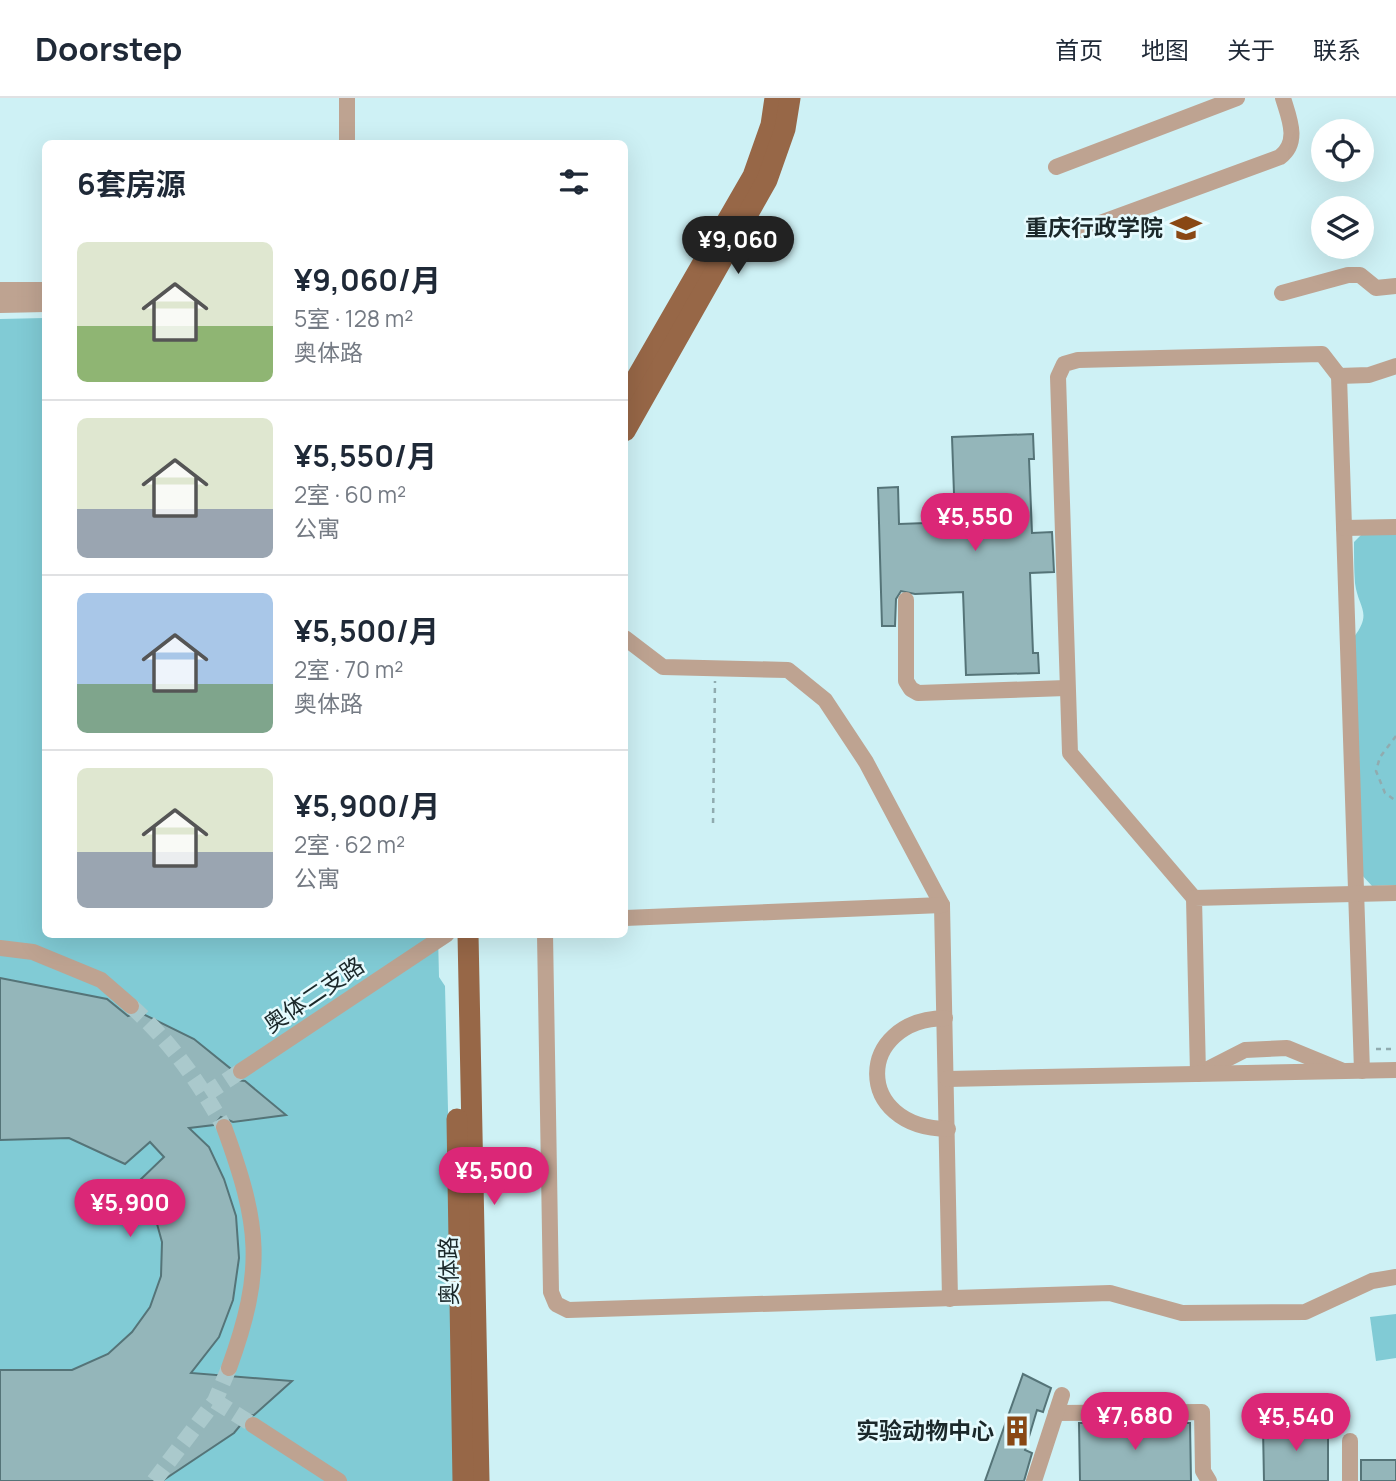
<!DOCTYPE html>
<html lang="zh">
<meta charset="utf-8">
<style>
body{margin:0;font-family:Manrope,"Noto Sans SC",sans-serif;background:#f2f2f3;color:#1f2937;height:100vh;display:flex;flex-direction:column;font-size:26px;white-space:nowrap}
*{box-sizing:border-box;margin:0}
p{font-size:23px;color:#747a83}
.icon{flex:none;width:38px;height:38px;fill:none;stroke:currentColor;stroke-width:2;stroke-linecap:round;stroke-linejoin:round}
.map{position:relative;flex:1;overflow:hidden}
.details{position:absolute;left:42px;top:42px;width:586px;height:798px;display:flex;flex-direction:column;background:#fff;border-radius:10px;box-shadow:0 7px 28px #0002}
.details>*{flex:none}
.controls{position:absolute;left:1311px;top:21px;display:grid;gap:14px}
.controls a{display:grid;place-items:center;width:63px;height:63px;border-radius:50%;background:#fff;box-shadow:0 7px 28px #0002;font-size:35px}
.price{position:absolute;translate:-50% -60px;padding:0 16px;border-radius:24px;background:#db2777;color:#fff;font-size:23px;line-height:46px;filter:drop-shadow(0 2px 4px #0008)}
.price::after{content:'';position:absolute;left:50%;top:42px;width:21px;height:16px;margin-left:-10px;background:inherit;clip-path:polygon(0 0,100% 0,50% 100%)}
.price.selected{background:#222;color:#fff}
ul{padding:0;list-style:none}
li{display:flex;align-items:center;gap:21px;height:175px;padding:0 35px}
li+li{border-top:2px solid #e0e1e3}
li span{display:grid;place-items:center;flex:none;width:196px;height:140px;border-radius:10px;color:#555}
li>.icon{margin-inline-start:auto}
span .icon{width:84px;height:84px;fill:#fffc;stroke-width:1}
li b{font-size:30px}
h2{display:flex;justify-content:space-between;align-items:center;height:84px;padding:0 35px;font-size:30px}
header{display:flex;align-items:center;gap:42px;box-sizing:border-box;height:98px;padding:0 35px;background:#fff;border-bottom:2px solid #e0e1e3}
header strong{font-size:33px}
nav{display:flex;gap:38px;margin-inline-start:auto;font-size:24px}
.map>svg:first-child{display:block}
.green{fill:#81cbd5}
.building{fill:#94b6ba;stroke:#557478;stroke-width:2}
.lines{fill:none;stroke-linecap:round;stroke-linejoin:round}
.minor-tunnel{stroke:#aac9cc;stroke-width:16;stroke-dasharray:16 8;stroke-linecap:butt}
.path{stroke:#90abaf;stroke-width:2.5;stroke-dasharray:5 5;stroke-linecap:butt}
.minor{stroke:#bea391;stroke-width:16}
.major{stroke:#976747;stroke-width:21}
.labels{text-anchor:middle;stroke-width:5;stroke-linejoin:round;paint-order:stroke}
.poi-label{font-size:23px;font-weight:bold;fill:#1b282a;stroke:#e6fbfe;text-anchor:end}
.street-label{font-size:23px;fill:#1b282a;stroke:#e6fbfe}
</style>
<header>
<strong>Doorstep</strong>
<nav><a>首页</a><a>地图</a><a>关于</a><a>联系</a></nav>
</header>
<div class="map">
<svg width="1396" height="1383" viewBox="0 0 1396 1383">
<rect width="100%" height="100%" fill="#cef1f5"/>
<!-- green -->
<g class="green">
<path d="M45,220L46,836L438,837L439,879L445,888L457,1383H0V221Z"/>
<path d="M1396,436V787L1372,788L1361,776L1354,539C1373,514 1358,510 1355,485C1354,472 1354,458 1354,444L1361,437Z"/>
<path d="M1396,1216V1260L1376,1263L1370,1219Z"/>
</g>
<!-- building -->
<g class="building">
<path d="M1033,336L1034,361H1029L1032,435L1052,434L1054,474L1030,475L1033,555H1038L1039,575L966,577L963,494L915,496L901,493L896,501L895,528H882L878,390L898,389L899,426L955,424L952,339Z"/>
<path d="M0,880L107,901L128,918L139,914L194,941L231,971L236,982L245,983L286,1017L233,1024L221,1019L214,1027L189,1030L209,1049L224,1081L236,1118L239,1160L233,1202L219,1239L191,1275L292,1283L254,1317L248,1318L234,1335L162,1383H0V1272H72L108,1256L132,1234L150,1209L161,1178L162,1144L154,1115L139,1083L164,1059L150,1044L125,1066L69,1040L0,1042Z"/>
<path d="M1023,1276L1051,1290L1043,1314L1037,1312L1025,1352L1032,1355L1024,1383H985Z"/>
<path d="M1079,1325H1190L1191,1383H1080Z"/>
<path d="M1300,1326H1328V1383H1264L1263,1330L1300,1329Z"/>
<rect x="1361" y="1362" width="35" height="21"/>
</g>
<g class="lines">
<!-- minor-tunnel -->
<g class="minor-tunnel">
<path d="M131,908C170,943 199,984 224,1029"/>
<path d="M206,996L241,973"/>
<path d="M215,1303L253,1327"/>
<path d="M154,1383L215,1303L229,1270"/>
</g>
<!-- path -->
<g class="path">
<path d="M1396,638L1380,659L1376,673L1385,695L1396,703"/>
<path d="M713,725L715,583"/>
<path d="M1376,951H1396"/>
</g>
<!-- minor -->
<g class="minor">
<path d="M347,46V0"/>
<path d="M1056,69L1237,0"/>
<path d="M1081,132L1280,59C1300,44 1289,20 1283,0"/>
<path d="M0,192H46"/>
<path d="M1282,195L1348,177H1360L1376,190L1396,188"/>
<path d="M0,207L46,206"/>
<path d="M1339,278L1362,973"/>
<path d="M1344,430L1396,429"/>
<path d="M906,502V583L911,591L918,595L1066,590"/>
<path d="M625,540L663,569L788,572L825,602L866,664L942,807L950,1201"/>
<path d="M1194,800L1070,655L1058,279L1064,266L1078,262L1322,256L1339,278L1369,277L1396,268"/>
<path d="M625,820L942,807"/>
<path d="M545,836L551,1194L556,1206L568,1212L1110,1195L1182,1215L1305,1214L1372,1183L1396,1179"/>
<path d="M0,850L33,854L101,882L131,908"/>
<path d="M945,920C855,922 853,1030 948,1031"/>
<path d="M241,973L447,836"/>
<path d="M1343,973L1287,950L1245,952L1198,976L1194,800L1396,795"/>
<path d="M947,981L1396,972"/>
<path d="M224,1029C260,1127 265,1171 229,1270"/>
<path d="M1056,1315L1202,1314L1203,1373L1209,1383"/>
<path d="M253,1327L339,1383"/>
<path d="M1350,1343V1383"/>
<path d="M1034,1383L1062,1297"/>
</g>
<!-- major -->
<g class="major">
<path d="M625,300L753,78L771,27L775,0"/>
<path d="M625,333L767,82L785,31L790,0"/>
<path d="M468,836L479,1383"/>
<path d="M457,1021L463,1383"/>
</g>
</g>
<!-- icons -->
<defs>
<g id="university-bare" transform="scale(2.415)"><path d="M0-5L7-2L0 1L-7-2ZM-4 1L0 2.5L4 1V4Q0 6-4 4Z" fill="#894814" stroke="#e6fbfe" stroke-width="2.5" paint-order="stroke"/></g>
<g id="building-bare" transform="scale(2.415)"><path d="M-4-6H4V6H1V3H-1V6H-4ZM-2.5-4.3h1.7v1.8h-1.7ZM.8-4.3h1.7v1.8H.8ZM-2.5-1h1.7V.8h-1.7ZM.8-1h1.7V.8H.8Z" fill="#894814" stroke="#e6fbfe" stroke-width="2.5" paint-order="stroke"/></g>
</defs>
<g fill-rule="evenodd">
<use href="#university-bare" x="1186" y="130"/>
<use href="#building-bare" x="1017" y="1333"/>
</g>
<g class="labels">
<!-- poi labels -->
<g class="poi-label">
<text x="1163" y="138">重庆行政学院</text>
<text x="994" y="1341">实验动物中心</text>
</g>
<!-- street labels -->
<g class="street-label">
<text transform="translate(314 897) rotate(-34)" y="8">奥体二支路</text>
<text transform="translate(449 1173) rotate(-91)" y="8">奥体路</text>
</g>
</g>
</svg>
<div class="controls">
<a><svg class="icon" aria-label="locate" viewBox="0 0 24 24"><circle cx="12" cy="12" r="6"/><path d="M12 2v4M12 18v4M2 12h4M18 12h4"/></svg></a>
<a><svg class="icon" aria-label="layers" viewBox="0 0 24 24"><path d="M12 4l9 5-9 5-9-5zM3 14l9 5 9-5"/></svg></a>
</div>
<b class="price selected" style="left:738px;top:178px">¥9,060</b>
<b class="price" style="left:975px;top:455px">¥5,550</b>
<b class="price" style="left:494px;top:1109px">¥5,500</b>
<b class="price" style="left:130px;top:1141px">¥5,900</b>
<b class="price" style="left:1135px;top:1354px">¥7,680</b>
<b class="price" style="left:1296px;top:1355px">¥5,540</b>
<section class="details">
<h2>6套房源<svg class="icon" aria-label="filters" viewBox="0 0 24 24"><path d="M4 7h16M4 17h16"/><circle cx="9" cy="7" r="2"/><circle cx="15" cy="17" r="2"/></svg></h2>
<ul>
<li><span style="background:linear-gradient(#dfe7d0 60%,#8fb573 0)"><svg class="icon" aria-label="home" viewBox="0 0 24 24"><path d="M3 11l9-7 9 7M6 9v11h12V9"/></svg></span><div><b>¥9,060/月</b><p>5室 · 128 m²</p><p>奥体路</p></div></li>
<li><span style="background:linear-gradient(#dfe7d0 65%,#9aa5b1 0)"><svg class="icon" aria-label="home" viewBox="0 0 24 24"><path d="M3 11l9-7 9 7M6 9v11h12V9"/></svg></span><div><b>¥5,550/月</b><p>2室 · 60 m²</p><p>公寓</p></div></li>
<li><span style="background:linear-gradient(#a9c7e8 65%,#7fa58c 0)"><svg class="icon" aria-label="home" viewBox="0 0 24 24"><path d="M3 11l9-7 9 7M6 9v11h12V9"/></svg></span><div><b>¥5,500/月</b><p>2室 · 70 m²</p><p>奥体路</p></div></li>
<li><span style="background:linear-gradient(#dfe7d0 60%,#9aa5b1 0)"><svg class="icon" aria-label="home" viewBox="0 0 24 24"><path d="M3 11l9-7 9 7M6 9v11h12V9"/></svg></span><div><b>¥5,900/月</b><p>2室 · 62 m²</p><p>公寓</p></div></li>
</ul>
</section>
</div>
